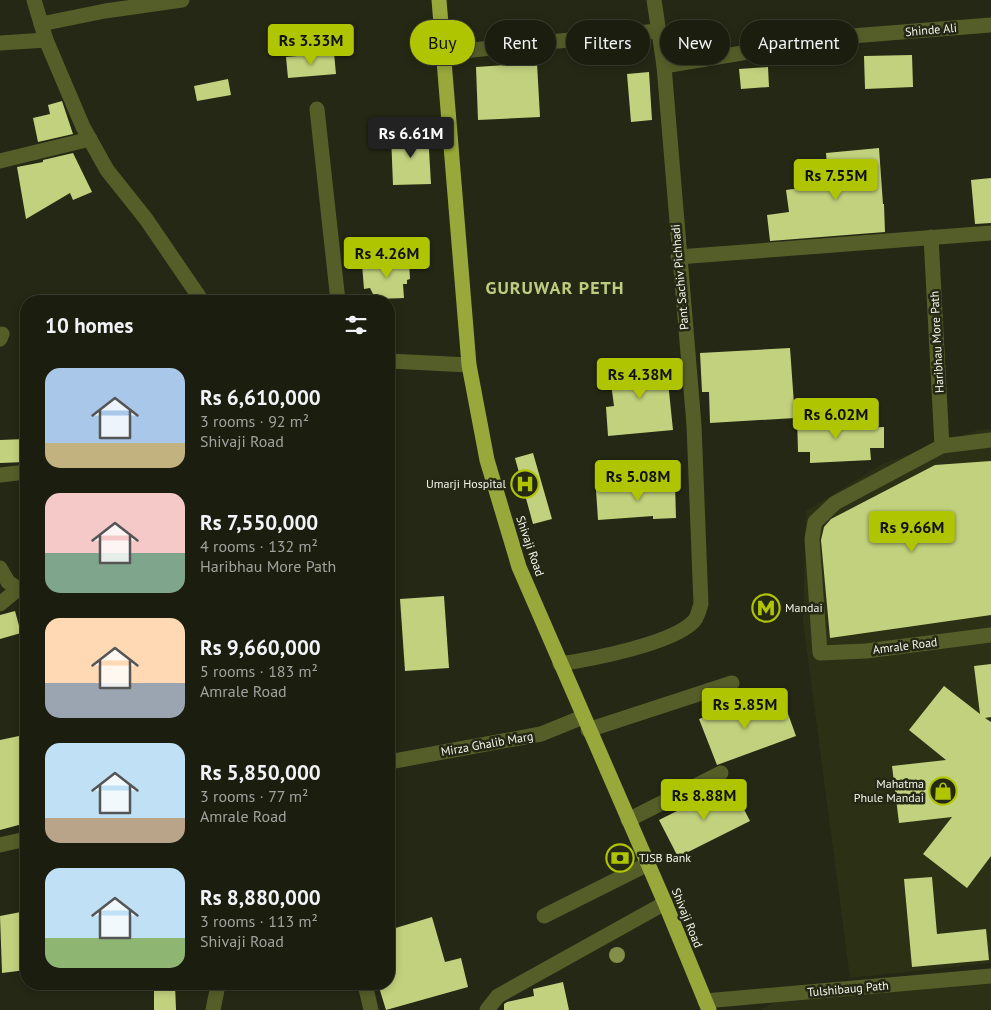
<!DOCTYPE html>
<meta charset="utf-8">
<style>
body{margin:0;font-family:"PT Sans",sans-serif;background:#242718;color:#f1f3f6;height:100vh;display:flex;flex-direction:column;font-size:19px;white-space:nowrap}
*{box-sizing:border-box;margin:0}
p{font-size:16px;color:#a0a29e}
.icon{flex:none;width:28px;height:28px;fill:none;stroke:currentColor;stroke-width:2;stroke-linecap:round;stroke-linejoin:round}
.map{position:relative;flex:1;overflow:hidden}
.details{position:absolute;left:20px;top:295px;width:375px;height:695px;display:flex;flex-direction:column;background:#1b1e0f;border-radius:20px;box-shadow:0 2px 8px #0003,0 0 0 1px #393c2f}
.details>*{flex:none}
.banner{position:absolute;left:410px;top:20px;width:475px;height:45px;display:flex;gap:10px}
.price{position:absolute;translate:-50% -42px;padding:0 11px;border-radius:5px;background:#b0c501;color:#111;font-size:16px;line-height:32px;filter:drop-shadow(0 1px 2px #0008)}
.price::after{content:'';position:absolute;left:50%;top:30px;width:15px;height:11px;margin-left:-8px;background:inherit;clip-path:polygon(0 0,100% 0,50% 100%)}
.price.active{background:#222;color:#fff}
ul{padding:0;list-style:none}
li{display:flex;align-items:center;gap:15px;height:125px;padding:0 25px}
li span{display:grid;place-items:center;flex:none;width:140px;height:100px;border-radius:15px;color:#555}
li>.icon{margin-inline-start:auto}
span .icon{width:60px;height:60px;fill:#fffc;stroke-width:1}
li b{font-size:21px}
h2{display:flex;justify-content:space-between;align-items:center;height:60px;padding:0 25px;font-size:21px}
.tag{padding:0 18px;border-radius:22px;background:#1b1e0f;box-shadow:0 2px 8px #0003,0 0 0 1px #393c2f;font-size:18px;line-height:45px}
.tag.active{background:#b0c501;color:#111}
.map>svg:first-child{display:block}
.built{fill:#2c3015}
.building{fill:#c2d17e}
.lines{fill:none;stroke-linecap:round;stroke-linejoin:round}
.minor{stroke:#555e29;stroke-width:15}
.highway{stroke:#98a83a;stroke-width:15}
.tree{fill:#838f48}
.labels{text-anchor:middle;stroke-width:5;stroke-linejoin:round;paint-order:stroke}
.street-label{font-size:12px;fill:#f4f6ea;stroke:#242814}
.poi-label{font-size:12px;fill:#f4f6ea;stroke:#242814;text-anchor:end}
.district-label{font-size:18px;font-weight:bold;letter-spacing:1px;fill:#becc80;stroke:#242814}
</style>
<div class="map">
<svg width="991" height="1010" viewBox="0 0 991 1010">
<rect width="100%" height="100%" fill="#242814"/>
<!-- built -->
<g class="built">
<path d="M991,429V963L850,978L803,621L806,511L884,463L978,430Z"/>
<path d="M991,983V1010H760L781,998Z"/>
</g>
<!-- building -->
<g class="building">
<path d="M334,53L336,74L288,78L286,57Z"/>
<path d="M912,55L913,87L865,89L864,56Z"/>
<path d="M537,63L540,117L478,120L476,67Z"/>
<path d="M768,67L769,87L741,89L739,69Z"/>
<path d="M649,72L652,120L631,122L627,74Z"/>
<path d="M228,79L231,95L197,101L194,86Z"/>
<path d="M62,101L73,134L38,142L33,118L50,114L48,105Z"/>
<path d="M428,133L431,184L393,185L391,135Z"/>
<path d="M879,148L883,204H884L885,232L770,241L767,215L789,212L786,190L828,184L826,153Z"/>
<path d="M73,153L92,192L73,200L70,193L26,219L17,167L43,162V160Z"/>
<path d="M991,178V223L975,224L971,180Z"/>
<path d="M409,261L410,279L407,280V284H403L404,298L378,299V294H373L370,288L364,289L362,264Z"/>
<path d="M790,348L795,418L710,423L709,392H702L700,353Z"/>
<path d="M666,362L673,430L608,436L606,407L614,406L609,368Z"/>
<path d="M837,414V429L884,427V448H870L871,460L810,463V452H798L797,416Z"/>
<path d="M26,439V462L0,463V440Z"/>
<path d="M533,453L552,519L533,524L515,458Z"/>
<path d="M991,461V615L830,638L821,540L824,527L831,519L935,465Z"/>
<path d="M652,483H675L676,518L653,519V516L598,520L596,490L652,486Z"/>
<path d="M444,596L449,668L405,671L400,599Z"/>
<path d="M15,611L21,633L0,639V615Z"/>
<path d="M991,664V717L985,718L991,722V856L967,888L923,854L952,817L899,823L892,766L946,760L909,730L944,686L980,714L974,666Z"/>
<path d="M763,695L771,718L787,711L796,736L717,765L699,719Z"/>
<path d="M19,736L26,763V823L0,830V740Z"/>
<path d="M731,784L750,821L678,857L659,820Z"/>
<path d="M932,877L937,934L986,929L989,960L912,967L904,879Z"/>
<path d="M26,911V970L2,973L0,916Z"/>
<path d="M432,917L445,962L461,958L468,987L386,1010L378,984H389V930Z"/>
<path d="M563,982L569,1010H504V1004L507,1002L534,996L533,989Z"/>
<path d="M154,984H175L176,1010H154Z"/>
</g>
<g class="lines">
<!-- minor -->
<g class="minor">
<path d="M34,0L46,40L83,127L107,170L146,219L202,301"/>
<path d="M41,24L105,11L182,0"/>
<path d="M0,43L46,40"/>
<path d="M443,53L657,31"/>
<path d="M664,66L839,37L991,25"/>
<path d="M317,109L338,301"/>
<path d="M0,161L90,139"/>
<path d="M931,237L942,446"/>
<path d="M678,257L991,233"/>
<path d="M0,339L2,334"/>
<path d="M389,361L469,365"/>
<path d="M991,440L942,446L835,503L815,522L812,539L820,653L866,651L991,635"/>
<path d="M0,475L26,472"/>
<path d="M0,568L8,582L26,594"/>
<path d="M0,604L17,590"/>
<path d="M560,664C592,659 671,644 693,622C697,619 699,610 701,604L694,425L664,66L654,0"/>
<path d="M588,730L732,683"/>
<path d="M389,762L541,734L583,717"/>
<path d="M628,820L721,773"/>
<path d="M0,845L26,839"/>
<path d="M544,916L648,864"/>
<path d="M365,984L371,1010"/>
<path d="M705,1001L991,976"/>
<path d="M213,1010L217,990"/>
<path d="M487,1010L498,996L665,903"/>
</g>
<!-- highway -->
<path class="highway" d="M439,0L469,365L487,460L519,567L665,903L709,1010"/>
</g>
<!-- trees -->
<circle class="tree" cx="617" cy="955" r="8"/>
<!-- icons -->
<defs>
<g id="hospital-ring" transform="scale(1.4375)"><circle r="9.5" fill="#242814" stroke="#b0c501" stroke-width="1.5"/><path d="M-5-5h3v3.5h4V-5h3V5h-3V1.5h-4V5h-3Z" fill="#b0c501"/></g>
<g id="metro-ring" transform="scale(1.4375)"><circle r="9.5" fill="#242814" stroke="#b0c501" stroke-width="1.5"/><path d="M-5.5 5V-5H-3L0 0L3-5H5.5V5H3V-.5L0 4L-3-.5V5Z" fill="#b0c501"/></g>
<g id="shop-ring" transform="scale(1.4375)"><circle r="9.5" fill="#242814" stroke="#b0c501" stroke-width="1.5"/><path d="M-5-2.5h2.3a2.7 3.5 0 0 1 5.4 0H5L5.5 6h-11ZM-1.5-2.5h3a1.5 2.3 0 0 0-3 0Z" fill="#b0c501"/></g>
<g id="bank-ring" transform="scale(1.4375)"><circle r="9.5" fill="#242814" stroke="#b0c501" stroke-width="1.5"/><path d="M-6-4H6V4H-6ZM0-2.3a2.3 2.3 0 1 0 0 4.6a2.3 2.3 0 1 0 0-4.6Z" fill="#b0c501"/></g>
</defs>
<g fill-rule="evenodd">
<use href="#hospital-ring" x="525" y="484"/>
<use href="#metro-ring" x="766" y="608"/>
<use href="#shop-ring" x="943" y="791"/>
<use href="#bank-ring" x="620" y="858"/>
</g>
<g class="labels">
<!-- street labels -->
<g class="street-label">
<text transform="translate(931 30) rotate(-5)" y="4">Shinde Ali</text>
<text transform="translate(680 277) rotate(-95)" y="4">Pant Sachiv Pichhadi</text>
<text transform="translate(937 342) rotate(-93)" y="4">Haribhau More Path</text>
<text transform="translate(530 546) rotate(71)" y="4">Shivaji Road</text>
<text transform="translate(905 646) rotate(-7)" y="4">Amrale Road</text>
<text transform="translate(487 744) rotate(-10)" y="4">Mirza Ghalib Marg</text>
<text transform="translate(687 918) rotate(68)" y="4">Shivaji Road</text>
<text transform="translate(848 989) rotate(-5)" y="4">Tulshibaug Path</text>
</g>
<!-- poi labels -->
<g class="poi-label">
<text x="506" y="488">Umarji Hospital</text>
<text x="785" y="612" text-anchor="start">Mandai</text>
<text x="924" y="788">Mahatma<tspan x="924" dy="14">Phule Mandai</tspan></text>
<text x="639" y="862" text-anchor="start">TJSB Bank</text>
</g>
<!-- district labels -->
<g class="district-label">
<text x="555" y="294">GURUWAR PETH</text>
</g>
</g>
</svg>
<b class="price" style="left:311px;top:66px">Rs 3.33M</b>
<b class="price active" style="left:411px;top:159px">Rs 6.61M</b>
<b class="price" style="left:836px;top:201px">Rs 7.55M</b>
<b class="price" style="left:387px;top:279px">Rs 4.26M</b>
<b class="price" style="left:640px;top:400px">Rs 4.38M</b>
<b class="price" style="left:836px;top:440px">Rs 6.02M</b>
<b class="price" style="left:638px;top:502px">Rs 5.08M</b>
<b class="price" style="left:912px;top:553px">Rs 9.66M</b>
<b class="price" style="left:745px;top:730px">Rs 5.85M</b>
<b class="price" style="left:704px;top:821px">Rs 8.88M</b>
<div class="banner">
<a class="tag active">Buy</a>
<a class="tag">Rent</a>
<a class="tag">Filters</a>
<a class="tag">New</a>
<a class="tag">Apartment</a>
</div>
<section class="details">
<h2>10 homes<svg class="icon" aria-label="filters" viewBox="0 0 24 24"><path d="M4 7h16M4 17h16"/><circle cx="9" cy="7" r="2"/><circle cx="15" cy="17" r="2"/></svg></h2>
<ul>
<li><span style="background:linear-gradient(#a9c7e8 75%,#c2b280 0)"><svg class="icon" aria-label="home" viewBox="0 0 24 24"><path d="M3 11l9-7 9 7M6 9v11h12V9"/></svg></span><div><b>Rs 6,610,000</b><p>3 rooms · 92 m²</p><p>Shivaji Road</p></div></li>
<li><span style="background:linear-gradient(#f6c9c9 60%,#7fa58c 0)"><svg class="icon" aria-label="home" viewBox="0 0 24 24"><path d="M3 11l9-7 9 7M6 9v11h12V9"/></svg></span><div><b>Rs 7,550,000</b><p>4 rooms · 132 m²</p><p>Haribhau More Path</p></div></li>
<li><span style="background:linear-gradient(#ffd9b3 65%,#9aa5b1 0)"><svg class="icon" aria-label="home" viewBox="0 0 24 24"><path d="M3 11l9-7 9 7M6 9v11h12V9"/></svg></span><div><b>Rs 9,660,000</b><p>5 rooms · 183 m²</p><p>Amrale Road</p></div></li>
<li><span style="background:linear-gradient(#bfe0f5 75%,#b9a48a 0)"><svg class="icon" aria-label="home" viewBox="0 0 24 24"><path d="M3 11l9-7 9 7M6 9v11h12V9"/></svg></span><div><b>Rs 5,850,000</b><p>3 rooms · 77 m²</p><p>Amrale Road</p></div></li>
<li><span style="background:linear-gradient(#bfe0f5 70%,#8fb573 0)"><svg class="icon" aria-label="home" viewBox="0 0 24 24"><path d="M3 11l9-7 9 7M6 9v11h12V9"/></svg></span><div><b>Rs 8,880,000</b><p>3 rooms · 113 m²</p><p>Shivaji Road</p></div></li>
</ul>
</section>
</div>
